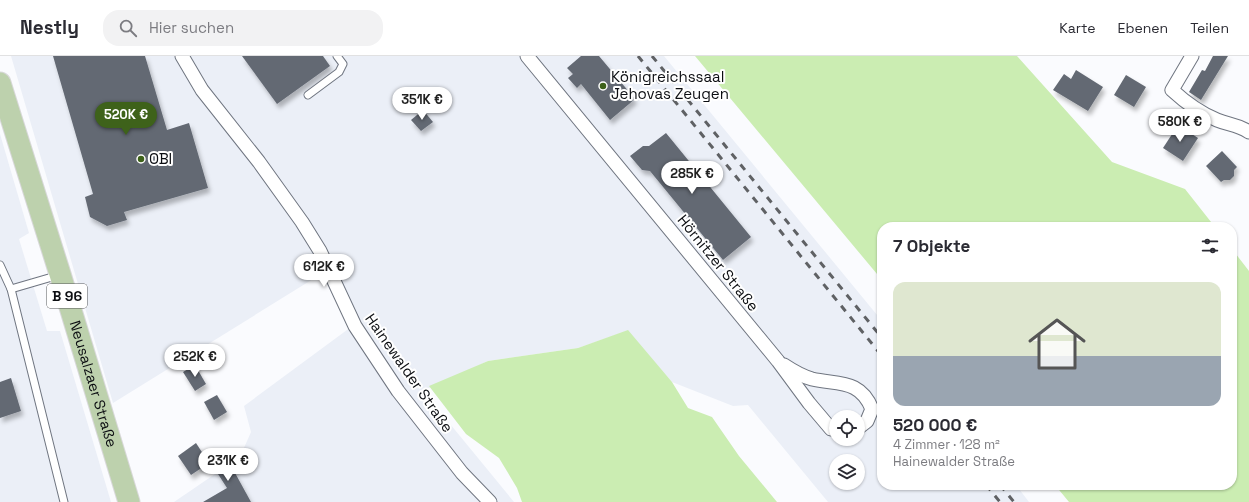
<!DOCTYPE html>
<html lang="de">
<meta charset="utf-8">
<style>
body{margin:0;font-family:"Space Grotesk",sans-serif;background:#f2f2f3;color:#2b2b33;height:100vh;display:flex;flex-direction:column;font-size:15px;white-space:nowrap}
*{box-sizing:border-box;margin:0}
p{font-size:13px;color:#7c7c81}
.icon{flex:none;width:22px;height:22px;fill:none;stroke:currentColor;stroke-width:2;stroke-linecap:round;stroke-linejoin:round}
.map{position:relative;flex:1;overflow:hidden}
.side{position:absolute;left:877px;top:166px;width:360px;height:268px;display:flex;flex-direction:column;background:#fff;border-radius:16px;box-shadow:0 1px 3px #0004}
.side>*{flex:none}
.tools{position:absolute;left:829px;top:354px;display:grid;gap:8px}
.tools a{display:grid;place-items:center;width:36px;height:36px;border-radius:50%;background:#fff;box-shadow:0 1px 3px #0004;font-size:20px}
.price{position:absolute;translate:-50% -34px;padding:0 9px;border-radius:14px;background:#fff;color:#222;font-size:13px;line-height:26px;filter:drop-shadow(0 1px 2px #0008)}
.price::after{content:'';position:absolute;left:50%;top:24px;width:12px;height:9px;margin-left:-6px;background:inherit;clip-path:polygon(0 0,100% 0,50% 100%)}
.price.on{background:#3e621a;color:#fff}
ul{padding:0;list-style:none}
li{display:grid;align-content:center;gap:8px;height:212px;padding:0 16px}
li+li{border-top:1px solid #e1e1e2}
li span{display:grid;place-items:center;height:124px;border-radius:12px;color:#555}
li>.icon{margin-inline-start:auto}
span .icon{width:72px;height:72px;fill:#fffc;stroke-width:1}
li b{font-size:17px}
h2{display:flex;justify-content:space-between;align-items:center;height:48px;padding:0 16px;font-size:17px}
header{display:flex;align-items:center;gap:24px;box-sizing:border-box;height:56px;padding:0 20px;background:#fff;border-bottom:1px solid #e1e1e2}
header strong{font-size:19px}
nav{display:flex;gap:22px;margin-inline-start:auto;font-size:14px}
.search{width:280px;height:36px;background:#f2f2f3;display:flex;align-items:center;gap:10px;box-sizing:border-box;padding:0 14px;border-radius:16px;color:#7c7c81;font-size:15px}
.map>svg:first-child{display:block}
.built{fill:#ebeff7;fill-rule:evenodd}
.green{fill:#cbedb2}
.building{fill:#636973;filter:url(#shadow)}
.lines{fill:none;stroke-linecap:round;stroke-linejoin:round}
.service-casing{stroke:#6f7580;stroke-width:9}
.minor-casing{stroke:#6f7580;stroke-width:15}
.primary-casing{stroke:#d8d8d9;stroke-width:23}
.service{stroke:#fff;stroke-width:7}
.minor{stroke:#fff;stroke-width:13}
.primary{stroke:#bdd1ad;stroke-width:21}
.rail{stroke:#5f6164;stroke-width:3;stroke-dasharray:7 7;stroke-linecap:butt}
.poi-dot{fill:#3e621a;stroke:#fff;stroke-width:1.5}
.labels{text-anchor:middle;stroke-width:4;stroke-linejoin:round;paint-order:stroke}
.shield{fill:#fff;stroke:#555659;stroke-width:1}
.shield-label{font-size:14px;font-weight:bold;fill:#0c0e12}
.poi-label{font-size:15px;fill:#0c0e12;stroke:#fff;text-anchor:start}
.street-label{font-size:15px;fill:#0c0e12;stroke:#fff}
</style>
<header>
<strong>Nestly</strong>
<div class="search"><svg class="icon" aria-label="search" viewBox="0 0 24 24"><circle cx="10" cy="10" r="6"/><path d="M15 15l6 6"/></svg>Hier suchen</div>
<nav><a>Karte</a><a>Ebenen</a><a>Teilen</a></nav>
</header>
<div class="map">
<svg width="1249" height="446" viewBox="0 0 1249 446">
<defs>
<filter id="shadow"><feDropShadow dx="2.5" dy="4.5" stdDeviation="2" flood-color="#0004"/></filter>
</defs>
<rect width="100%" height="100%" fill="#fafbfe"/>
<!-- built -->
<g class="built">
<path d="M11,0H664L882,265V429H1016L1029,446H828L748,349L733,350L672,326L627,275L578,292L488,305L423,335L514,446H174L240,401L251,376L244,350L351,271L326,215L113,347ZM836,361H858V383H836ZM836,405H858V427H836Z"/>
<path d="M0,78L29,177L19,183L47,275H60L111,446H0Z"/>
</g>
<!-- green -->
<g class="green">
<path d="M695,0H1017L1112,106L1185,133L1215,171H882V224Z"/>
<path d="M1232,193L1249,215V446H1069L1055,429H1232Z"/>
<path d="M628,274L672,326L688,352L712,361L739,400L777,446H522L517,432L499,402L466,378L429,330L488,305L578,292Z"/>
</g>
<!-- building -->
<g class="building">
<path d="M53,0H145L167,74L189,67L208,132L124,156L127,164L107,170L90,161L85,141L93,138Z"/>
<path d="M242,0H323L330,10L277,48Z"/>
<path d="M581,0H599L635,43L610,64L581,28L577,32L568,22L573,18L567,12Z"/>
<path d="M1213,0H1228L1201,44L1189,36L1202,14L1205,15Z"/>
<path d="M1076,14L1103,31L1088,55L1053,34L1064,18L1071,23Z"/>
<path d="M1126,19L1146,31L1134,51L1114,39Z"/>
<path d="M423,54L433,66L421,75L411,64Z"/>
<path d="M1178,69L1198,82L1183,105L1163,92Z"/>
<path d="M666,77L751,181L723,204L650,115L642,114L630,100L643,90H649Z"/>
<path d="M1222,95L1237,111L1234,114V120L1230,124H1224L1221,126L1206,110Z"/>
<path d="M195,309L206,328L195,335L183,316Z"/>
<path d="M11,322L21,355L0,362V326Z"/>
<path d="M217,339L227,356L214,364L204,346Z"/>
<path d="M196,387L209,407L191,419L178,400Z"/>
<path d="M224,395L231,405L229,406L251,446H203L227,432L209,404Z"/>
</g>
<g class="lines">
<!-- service casing -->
<g class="service-casing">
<g id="service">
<path d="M308,39L339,16L343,8L337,0"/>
<path d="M0,209L11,233L64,446"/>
<path d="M11,233L59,219"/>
</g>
</g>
<!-- minor casing -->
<g class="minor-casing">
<g id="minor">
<path d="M182,0L202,34L259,106L302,166L320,195L355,270L398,335L462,417L490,446"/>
<path d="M527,0L778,305L809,347L831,373L836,374"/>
<path d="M1192,0L1172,34C1185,46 1200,57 1217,64C1229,69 1237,68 1249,76"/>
<path d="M784,309C793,315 801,320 812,323C838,329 860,323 872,353L867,365L858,372"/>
</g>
</g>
<!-- primary casing -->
<g class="primary-casing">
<g id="primary">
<path id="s1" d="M0,27L60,218L129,446"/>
</g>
</g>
<!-- service -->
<use href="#service" class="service"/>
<!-- minor -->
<use href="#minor" class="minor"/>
<!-- primary -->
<use href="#primary" class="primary"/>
<!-- rail -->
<g class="rail">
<path d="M638,0L882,300"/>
<path d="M652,0L882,282"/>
<path d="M986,429L1000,446"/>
<path d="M1000,429L1014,446"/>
</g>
</g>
<!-- markers -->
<g class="poi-dot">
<circle cx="603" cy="30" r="4"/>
<circle cx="141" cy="103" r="4"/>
</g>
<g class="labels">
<!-- shield labels -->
<rect class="shield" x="47" y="228" width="40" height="24" rx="3"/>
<g class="shield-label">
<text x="67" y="245">B 96</text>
</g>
<!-- poi labels -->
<g class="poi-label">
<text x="611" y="26">Königreichssaal<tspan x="611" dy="17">Jehovas Zeugen</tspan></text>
<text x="149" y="108">OBI</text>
</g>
<!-- street labels -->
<g class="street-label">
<text transform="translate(718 207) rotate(51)" y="5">Hörnitzer Straße</text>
<text transform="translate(409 317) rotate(55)" y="5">Hainewalder Straße</text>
<text dy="5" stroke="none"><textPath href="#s1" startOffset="315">Neusalzaer Straße</textPath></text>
</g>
</g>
</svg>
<div class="tools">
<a><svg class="icon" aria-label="locate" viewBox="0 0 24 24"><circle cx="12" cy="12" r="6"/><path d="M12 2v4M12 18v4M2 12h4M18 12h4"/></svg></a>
<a><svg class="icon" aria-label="layers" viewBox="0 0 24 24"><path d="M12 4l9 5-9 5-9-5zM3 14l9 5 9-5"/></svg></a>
</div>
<b class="price" style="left:422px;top:65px">351K €</b>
<b class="price on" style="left:126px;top:80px">520K €</b>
<b class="price" style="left:1180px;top:87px">580K €</b>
<b class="price" style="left:692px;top:139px">285K €</b>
<b class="price" style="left:324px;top:232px">612K €</b>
<b class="price" style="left:195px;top:322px">252K €</b>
<b class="price" style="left:228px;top:426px">231K €</b>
<section class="side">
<h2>7 Objekte<svg class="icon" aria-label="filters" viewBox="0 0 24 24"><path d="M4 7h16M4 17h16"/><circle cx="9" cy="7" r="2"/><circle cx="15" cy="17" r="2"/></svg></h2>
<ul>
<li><span style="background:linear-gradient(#dfe7d0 60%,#9aa5b1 0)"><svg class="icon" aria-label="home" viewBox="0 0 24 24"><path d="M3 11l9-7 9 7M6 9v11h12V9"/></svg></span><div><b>520 000 €</b><p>4 Zimmer · 128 m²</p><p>Hainewalder Straße</p></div></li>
</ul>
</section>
</div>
